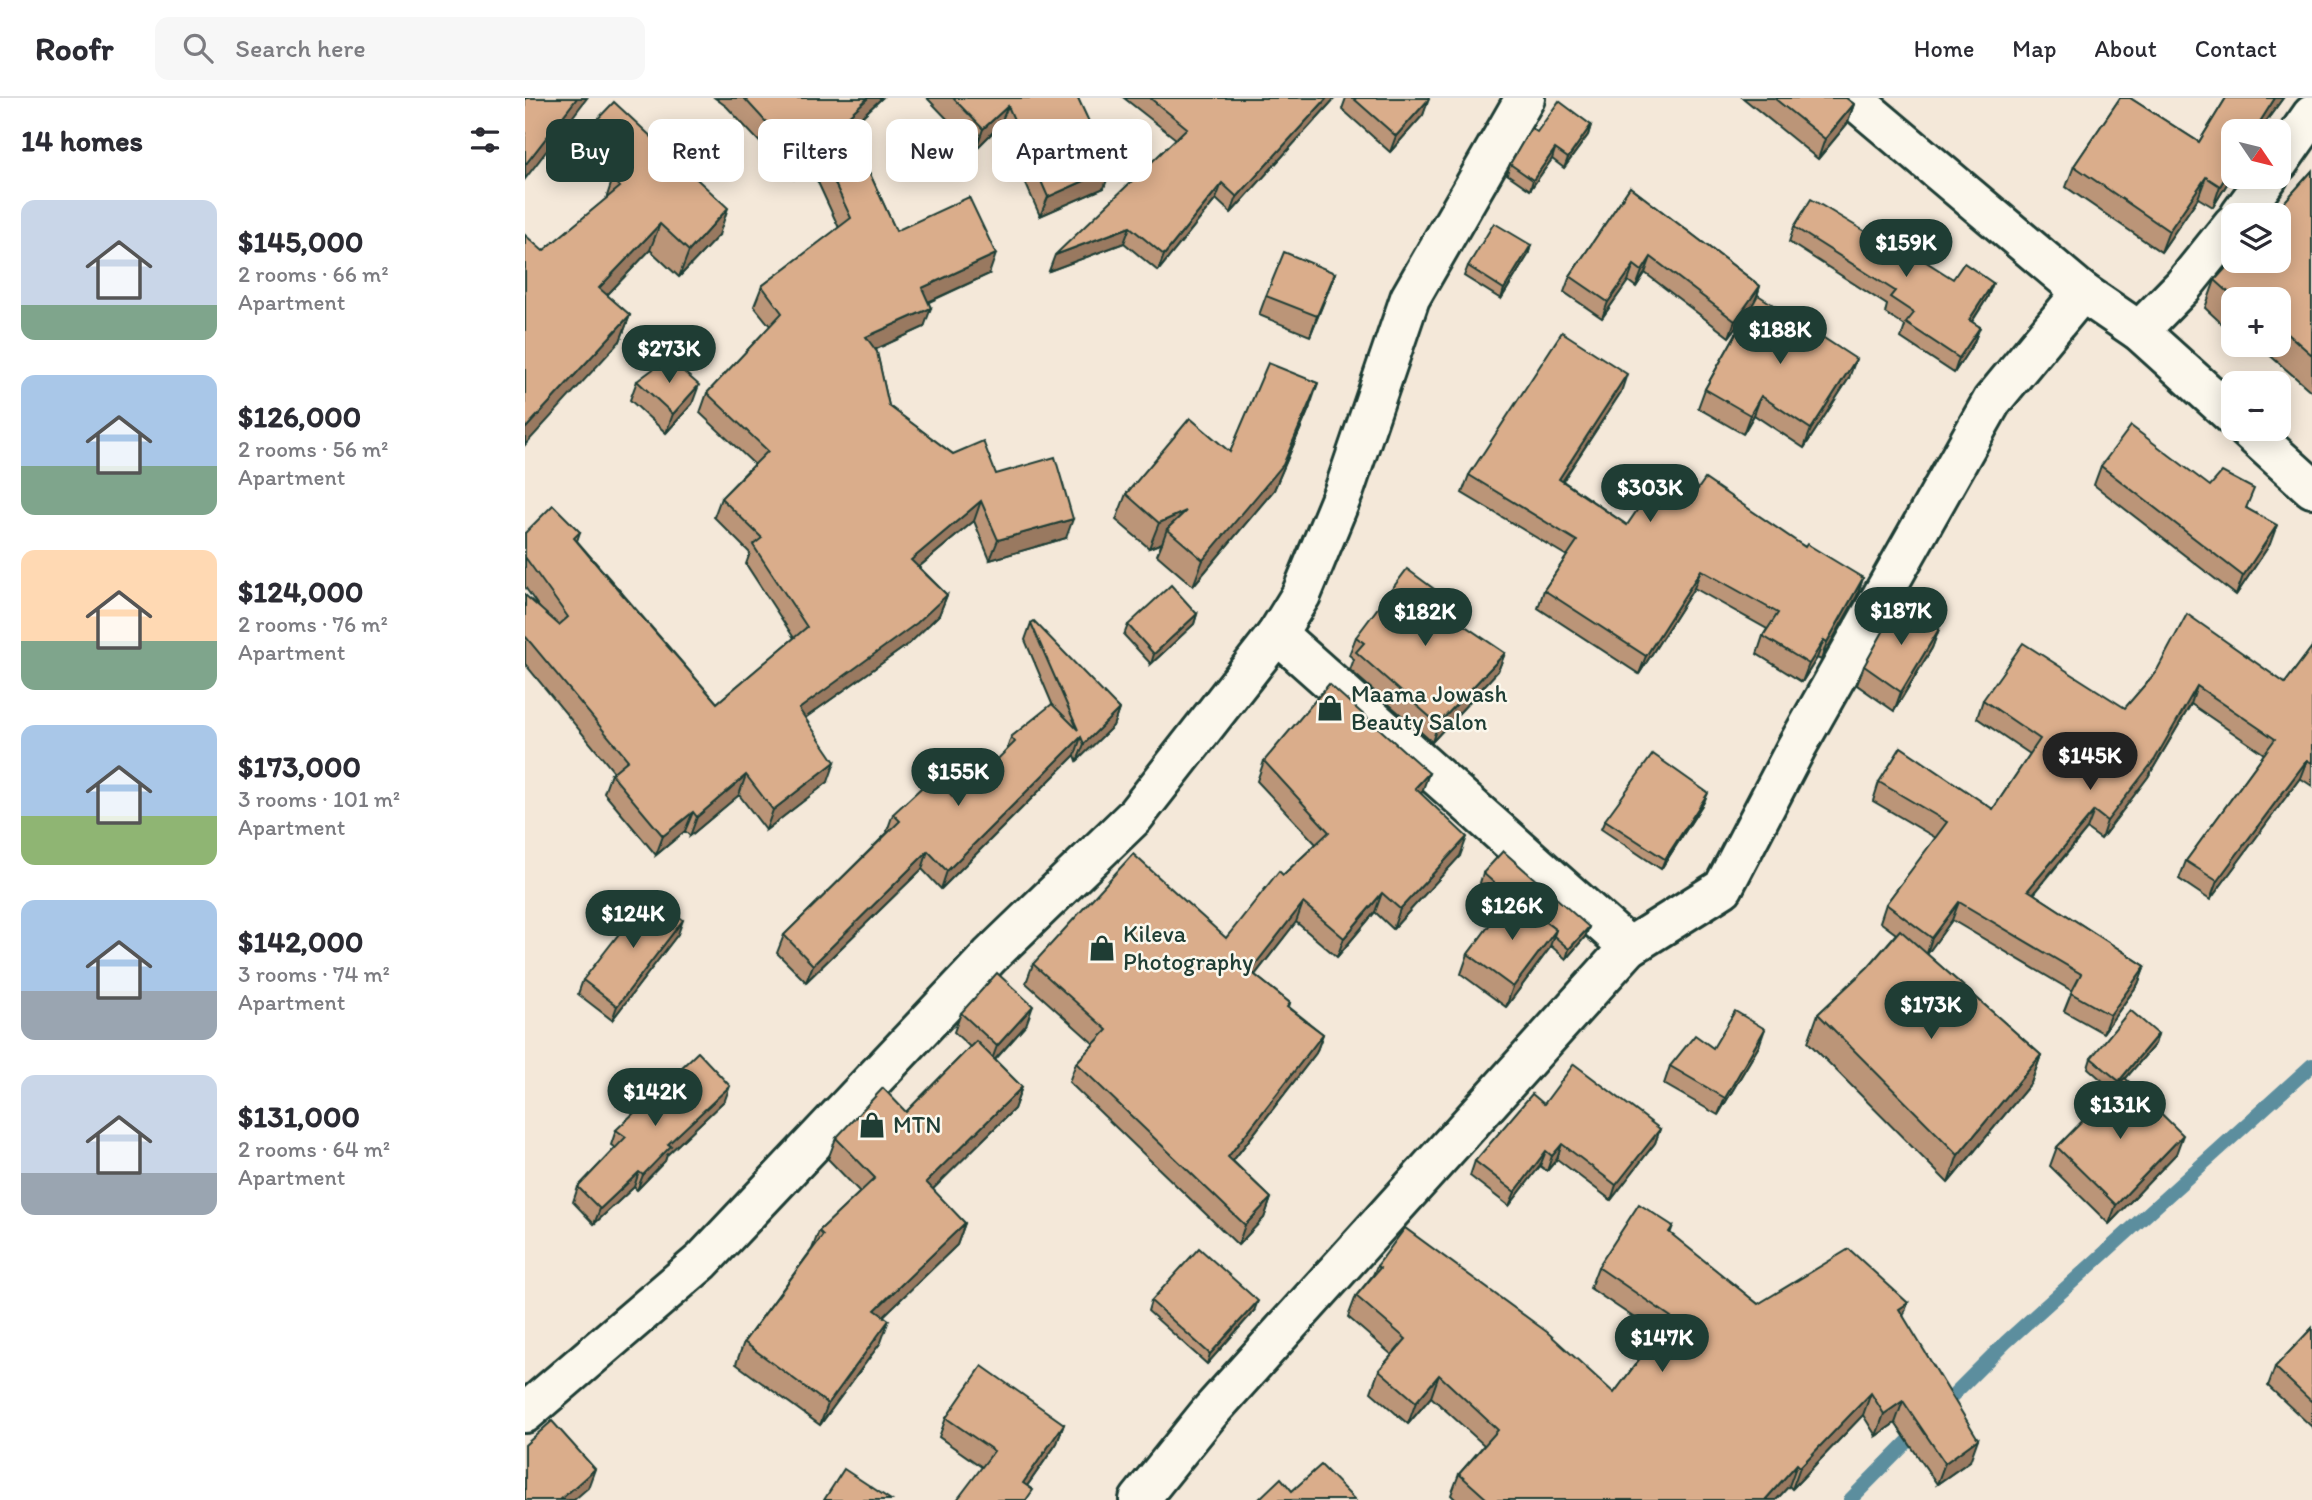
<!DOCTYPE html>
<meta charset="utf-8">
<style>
body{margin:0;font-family:Itim,sans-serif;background:#f7f7f7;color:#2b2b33;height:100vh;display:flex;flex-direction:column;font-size:26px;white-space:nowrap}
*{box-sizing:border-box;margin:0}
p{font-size:23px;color:#7c7c81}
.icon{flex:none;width:38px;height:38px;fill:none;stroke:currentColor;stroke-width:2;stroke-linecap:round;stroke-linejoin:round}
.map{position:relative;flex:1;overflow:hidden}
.sheet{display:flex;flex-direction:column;background:#fff;width:525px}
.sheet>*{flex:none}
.top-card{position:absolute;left:21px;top:21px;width:665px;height:63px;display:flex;gap:14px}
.needle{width:46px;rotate:125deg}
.controls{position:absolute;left:1696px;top:21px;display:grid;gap:14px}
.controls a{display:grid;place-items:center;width:70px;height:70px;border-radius:14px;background:#fff;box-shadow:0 4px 18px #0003;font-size:35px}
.price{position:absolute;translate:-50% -60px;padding:0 16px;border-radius:24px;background:#1f3d34;color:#fff;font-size:23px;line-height:46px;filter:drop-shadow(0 2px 4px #0008)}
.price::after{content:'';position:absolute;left:50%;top:42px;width:21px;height:16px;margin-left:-10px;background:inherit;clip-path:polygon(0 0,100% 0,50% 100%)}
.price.current{background:#222;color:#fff}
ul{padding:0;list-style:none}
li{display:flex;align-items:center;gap:21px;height:175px;padding:0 21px}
li span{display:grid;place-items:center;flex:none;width:196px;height:140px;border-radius:14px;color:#555}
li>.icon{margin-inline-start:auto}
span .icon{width:84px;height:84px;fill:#fffc;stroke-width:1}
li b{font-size:30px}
h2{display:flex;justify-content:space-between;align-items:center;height:84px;padding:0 21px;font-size:30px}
.pill{padding:0 24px;border-radius:14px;background:#fff;box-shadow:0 4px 18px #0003;font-size:24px;line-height:63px}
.pill.current{background:#1f3d34;color:#fff}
header{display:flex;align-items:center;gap:42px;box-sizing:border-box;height:98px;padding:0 35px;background:#fff;border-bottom:2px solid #e1e1e2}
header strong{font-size:33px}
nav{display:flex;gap:38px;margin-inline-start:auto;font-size:24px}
.search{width:490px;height:63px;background:#f7f7f7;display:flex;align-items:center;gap:18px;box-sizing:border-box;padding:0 24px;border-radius:14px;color:#7c7c81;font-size:26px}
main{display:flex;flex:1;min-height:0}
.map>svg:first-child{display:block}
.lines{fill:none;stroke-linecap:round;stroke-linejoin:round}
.stream{stroke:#5b8e9e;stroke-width:14}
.minor-casing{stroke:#1f3d34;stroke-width:44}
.minor{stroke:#fbf7ec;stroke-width:38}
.wall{fill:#bb9578;stroke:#1f3d34;stroke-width:2}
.shaded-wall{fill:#997961;stroke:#1f3d34;stroke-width:2}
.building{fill:#daad8b;stroke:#1f3d34;stroke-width:2}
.labels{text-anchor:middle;stroke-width:5;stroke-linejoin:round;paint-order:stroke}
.poi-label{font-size:24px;fill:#1f3d34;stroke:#fbf7ec;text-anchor:start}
</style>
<header>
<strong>Roofr</strong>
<div class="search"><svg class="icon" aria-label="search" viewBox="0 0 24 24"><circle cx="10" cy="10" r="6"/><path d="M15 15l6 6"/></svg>Search here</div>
<nav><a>Home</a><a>Map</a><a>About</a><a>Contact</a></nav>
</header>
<main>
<section class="sheet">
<h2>14 homes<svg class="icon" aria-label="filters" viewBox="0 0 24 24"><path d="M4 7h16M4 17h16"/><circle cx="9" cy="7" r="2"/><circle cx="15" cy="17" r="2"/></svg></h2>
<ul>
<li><span style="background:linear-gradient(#c9d6e8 75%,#7fa58c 0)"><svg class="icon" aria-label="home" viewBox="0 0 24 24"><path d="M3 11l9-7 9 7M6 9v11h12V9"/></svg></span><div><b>$145,000</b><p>2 rooms · 66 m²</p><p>Apartment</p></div></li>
<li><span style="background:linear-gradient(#a9c7e8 65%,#7fa58c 0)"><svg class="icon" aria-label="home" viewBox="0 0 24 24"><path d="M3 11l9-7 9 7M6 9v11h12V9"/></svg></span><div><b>$126,000</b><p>2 rooms · 56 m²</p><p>Apartment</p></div></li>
<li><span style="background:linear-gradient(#ffd9b3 65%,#7fa58c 0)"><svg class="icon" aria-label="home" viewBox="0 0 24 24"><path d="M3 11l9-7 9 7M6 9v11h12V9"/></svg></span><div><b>$124,000</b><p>2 rooms · 76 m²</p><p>Apartment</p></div></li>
<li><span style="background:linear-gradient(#a9c7e8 65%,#8fb573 0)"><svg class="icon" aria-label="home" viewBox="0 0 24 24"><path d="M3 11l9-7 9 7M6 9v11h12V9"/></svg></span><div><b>$173,000</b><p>3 rooms · 101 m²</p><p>Apartment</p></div></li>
<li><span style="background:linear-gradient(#a9c7e8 65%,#9aa5b1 0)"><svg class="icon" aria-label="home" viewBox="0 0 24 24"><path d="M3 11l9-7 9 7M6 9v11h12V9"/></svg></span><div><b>$142,000</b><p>3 rooms · 74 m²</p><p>Apartment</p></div></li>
<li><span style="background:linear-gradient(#c9d6e8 70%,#9aa5b1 0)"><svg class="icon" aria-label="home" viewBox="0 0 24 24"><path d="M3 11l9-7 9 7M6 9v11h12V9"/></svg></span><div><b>$131,000</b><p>2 rooms · 64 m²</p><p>Apartment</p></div></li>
</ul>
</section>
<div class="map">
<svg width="1787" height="1402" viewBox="0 0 1787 1402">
<rect width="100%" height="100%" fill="#f4e8d9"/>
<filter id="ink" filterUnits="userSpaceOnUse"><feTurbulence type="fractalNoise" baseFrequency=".0143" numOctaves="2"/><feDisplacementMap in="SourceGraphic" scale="14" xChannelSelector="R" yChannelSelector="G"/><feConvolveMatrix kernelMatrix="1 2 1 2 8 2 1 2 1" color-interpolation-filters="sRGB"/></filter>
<g filter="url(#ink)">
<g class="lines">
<!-- stream -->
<g class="stream">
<path d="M1414,1311L1481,1244L1787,967"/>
<path d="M1325,1402L1395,1331"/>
</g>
<!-- minor casing -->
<g class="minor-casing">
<g id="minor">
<path d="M1327,0L1557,194L1614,233L1708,318"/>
<path d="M1754,64L1787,17"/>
<path d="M1715,117L1743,79"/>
<path d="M1614,233L1658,188L1708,126"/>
<path d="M1722,331L1787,390"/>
<path d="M752,536L1104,849"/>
<path d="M0,1315L177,1163L465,858L609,719L752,536L776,497L819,393L885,200L1000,0"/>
<path d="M614,1402L684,1315L1104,849L1198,790L1271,650L1467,303L1557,194"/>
</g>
</g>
<!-- minor -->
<use href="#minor" class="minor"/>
</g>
<!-- wall -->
<g class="wall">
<path d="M190,0H357L324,31L371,133L464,176L404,204L399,229L351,251L364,308L428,356L471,376L541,440L465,462L449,423L394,469L422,497L414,517L385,545L280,620L303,684L241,732L214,697L165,738L160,733L131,757L79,695L86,676L89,674L0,566V497L16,512L0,489V435L55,434L52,443L192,605L269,540L221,466L225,455L189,419L196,400L229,366L175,315L182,295L245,228L229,208L237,188L314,130L285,67L269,81L202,9Z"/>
<path d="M402,0H553L579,90L515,118L475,27L451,51Z"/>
<path d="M599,0H810L706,115L691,101L633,173L599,145L524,173L651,41Z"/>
<path d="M821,0H903L898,17L865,54L817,11Z"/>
<path d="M1218,0H1321L1329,6L1322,26L1293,61Z"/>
<path d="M1595,0H1605L1674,44L1701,0H1758L1734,33H1708V76L1688,109L1673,100L1636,154L1541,89L1549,68Z"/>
<path d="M1066,27L1063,37L1039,70L1027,61L1005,92L982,76L985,66L1012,34Z"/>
<path d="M65,29L194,137L154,179L125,152L82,197L105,217L95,243L18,153L81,101L86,86L55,55Z"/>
<path d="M1787,73V294L1733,247H1754V201H1708V236L1680,210L1690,182Z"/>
<path d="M1105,89L1235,188L1232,198L1324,280L1279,350L1229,317L1218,336L1173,310L1180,291L1225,211L1204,239L1120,175L1111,189L1103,183L1077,220L1039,194L1045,178Z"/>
<path d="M1269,129L1384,160L1428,181L1468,185L1462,200L1447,224L1455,229L1449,244L1429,275L1376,240L1380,228L1360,215L1362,207L1264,144Z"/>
<path d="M1006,147L1003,157L976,201L939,178L943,168Z"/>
<path d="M810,175L785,238L734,217L741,198Z"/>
<path d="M112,283L167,306L141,335L105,302Z"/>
<path d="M1096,294L1038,383L1102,427L1173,391L1338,480L1332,498L1296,562L1292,560L1277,584L1232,556L1238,538L1242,531L1169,490L1114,576L1013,510L1019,492L1042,458L937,395L944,377Z"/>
<path d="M784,311L749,392L668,488L632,457L637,445L624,450L591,422L601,396L705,354Z"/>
<path d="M1576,368L1685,388L1722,410L1745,446L1711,497L1569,387Z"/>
<path d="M672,516L669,526L626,566L599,537L603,527Z"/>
<path d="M506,525L594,611L588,628L552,663L550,657L416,791L397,771L281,884L252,855L259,837L363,734L362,733L368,716L431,702L481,654L486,639L528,608L500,542Z"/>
<path d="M1414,531L1407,550L1369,613L1332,587L1339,568Z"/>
<path d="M831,539L980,555L973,573L907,644L825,572L829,561L824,557Z"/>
<path d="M1787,549V688L1775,680L1685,802L1654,781L1661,763L1739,656L1666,606L1623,679L1576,741L1562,731L1509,796L1620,868L1613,886L1578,935L1539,913L1547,893L1427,822L1402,856L1516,957L1506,985L1423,1085L1283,944L1293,916L1343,869L1371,836L1355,824L1361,806L1411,740L1348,703L1354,684L1468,711L1505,656L1452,620L1458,602L1600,610L1631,574L1760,585Z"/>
<path d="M739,663L904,675L896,695L935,758L868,831L850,814L812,859L771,824L730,877L765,905L764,909L798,936L791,955L708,1063L746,1100L739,1120L713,1147L544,984L551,965L569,946L501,885L508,866L701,840L758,777L791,746L732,683Z"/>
<path d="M1179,704L1136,771L1076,731L1080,722Z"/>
<path d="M958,775L1064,829L1060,839L1041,861L1026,848L1024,851L981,909L936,876L943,856L980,807L955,785Z"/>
<path d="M153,836L87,922L53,896L58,882Z"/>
<path d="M436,915L501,927L470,962L497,989L489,1011L407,1092L440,1125L432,1147L358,1218L356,1244L295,1327L211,1266L219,1244L287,1151L294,1133L335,1094L303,1061L311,1040L381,1014L445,949L429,934Z"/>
<path d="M1633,936L1630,946L1600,981L1651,1056L1584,1126L1525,1068L1532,1049L1588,992L1563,970L1566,960Z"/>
<path d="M1234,948L1193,1017L1139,986L1145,968L1188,950Z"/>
<path d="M200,1002L142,1057L140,1063L112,1092L109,1089L69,1126L48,1104L53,1089L90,1050L86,1047L91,1032Z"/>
<path d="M1019,1006L1135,1031L1130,1045L1086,1102L1032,1061L1022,1073L1015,1068L984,1108L945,1078L950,1063Z"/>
<path d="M1148,1128L1145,1136L1233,1206L1378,1218L1445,1363L1412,1386L1370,1325L1351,1338L1338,1317L1267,1391L1264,1388L1251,1402H931L926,1397L934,1376L959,1347L906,1299L883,1326L846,1294L854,1272L867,1257L823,1219L831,1198L848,1177L852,1168L1089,1295L1133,1236L1065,1190L1073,1169Z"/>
<path d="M626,1203L729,1213L682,1266L623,1213Z"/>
<path d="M1787,1230V1329L1743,1288L1750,1269Z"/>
<path d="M421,1320L539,1326L532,1345L502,1388L457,1369L414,1339Z"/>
</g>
<!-- shaded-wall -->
<g class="shaded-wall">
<path d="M52,0H62L0,81V67Z"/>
<path d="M343,0H357L312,41L320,21Z"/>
<path d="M802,0H810L706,115L712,99Z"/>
<path d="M1750,0H1758L1734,33H1729Z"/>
<path d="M904,1L898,17L865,54L871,38Z"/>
<path d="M1329,6L1322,26L1293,61L1300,41Z"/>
<path d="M483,8L475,27L451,51L458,31Z"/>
<path d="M1066,27L1063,37L1039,70L1043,60Z"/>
<path d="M292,47L285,67L269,81L276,62Z"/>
<path d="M1030,51L1027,61L1005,92L1008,82Z"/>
<path d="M1708,67V76L1688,109L1695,88Z"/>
<path d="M586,71L579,90L515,118L523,99Z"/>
<path d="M1681,79L1673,100L1636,154L1644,133Z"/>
<path d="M697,85L691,101L633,173L639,157Z"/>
<path d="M203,110L194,137L154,179L164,153Z"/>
<path d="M135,126L125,152L64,216L74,190Z"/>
<path d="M605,129L599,145L524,173L530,157Z"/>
<path d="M1006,147L1003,157L976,201L979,191Z"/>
<path d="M471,156L464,176L390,210L397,190Z"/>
<path d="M1126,159L1120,175L1111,189L1117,173Z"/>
<path d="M1109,167L1103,183L1077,220L1083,204Z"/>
<path d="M810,175L803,194L785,238L792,218Z"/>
<path d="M1468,185L1462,200L1438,237L1444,222Z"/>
<path d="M1235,188L1230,204L1204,239L1210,223Z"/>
<path d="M406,210L399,229L334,259L341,239Z"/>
<path d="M105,217L95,243L0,347V331Z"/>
<path d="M1455,229L1449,244L1429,275L1434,260Z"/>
<path d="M1331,261L1324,280L1279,350L1286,331Z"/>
<path d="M1102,276L1096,294L1027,399L1034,381Z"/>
<path d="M793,285L784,311L749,392L668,488L678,462Z"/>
<path d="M174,287L167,306L141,335L148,316Z"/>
<path d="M1236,298L1229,317L1218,336L1225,317Z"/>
<path d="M456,403L449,423L379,481L386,462Z"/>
<path d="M661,413L642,431L637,445L624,450L634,425Z"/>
<path d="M548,421L541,440L465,462L473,442Z"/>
<path d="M1752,427L1745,446L1711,497L1718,478Z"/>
<path d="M1176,472L1169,490L1114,576L1121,558Z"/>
<path d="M1338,480L1332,498L1296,562L1302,544Z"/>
<path d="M422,497L414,517L385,545L266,630L274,611Z"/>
<path d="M672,516L669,526L626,566L629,556Z"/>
<path d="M1414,531L1407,550L1369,613L1376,594Z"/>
<path d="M1299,542L1292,560L1277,584L1284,566Z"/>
<path d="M980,555L973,573L907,644L913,626Z"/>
<path d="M1672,588L1666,606L1623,679L1576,741L1582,723Z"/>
<path d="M594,611L588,628L552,663L559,646Z"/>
<path d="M556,639L550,657L416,791L422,773Z"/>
<path d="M1782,662L1775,680L1685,802L1692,783Z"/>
<path d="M310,664L303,684L241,732L248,712Z"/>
<path d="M904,675L897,694L883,709L890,690Z"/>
<path d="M221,677L214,697L165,738L172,719Z"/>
<path d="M1183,695L1179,704L1136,771L1140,761Z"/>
<path d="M1569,713L1562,731L1496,810L1503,792Z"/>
<path d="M168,714L160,733L131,757L138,738Z"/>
<path d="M942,739L935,758L868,831L875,811Z"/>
<path d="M403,753L397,771L281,884L288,867Z"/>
<path d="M857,795L850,814L812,859L819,840Z"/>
<path d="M1434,804L1427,822L1401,858L1407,840Z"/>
<path d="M778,805L771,824L718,892L725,873Z"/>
<path d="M158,822L153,836L87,922L92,908Z"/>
<path d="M1064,829L1060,839L1041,861L1044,851Z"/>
<path d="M1031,832L1024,851L981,909L988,889Z"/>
<path d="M1620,868L1613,886L1578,935L1585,917Z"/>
<path d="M508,908L501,927L465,967L472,948Z"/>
<path d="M1240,931L1234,948L1193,1017L1200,1000Z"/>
<path d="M798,936L791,955L696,1078L703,1059Z"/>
<path d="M1633,936L1630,946L1590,993L1594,983Z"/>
<path d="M1516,957L1506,985L1423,1085L1433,1057Z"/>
<path d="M205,988L200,1002L142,1057L140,1063L112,1092L118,1077L143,1046Z"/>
<path d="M497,989L489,1011L393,1106L401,1084Z"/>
<path d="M1135,1031L1130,1045L1086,1102L1091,1087Z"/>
<path d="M1658,1037L1651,1056L1584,1126L1591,1107Z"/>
<path d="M1037,1046L1032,1061L1022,1073L1027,1058Z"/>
<path d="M1021,1053L1015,1068L984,1108L990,1094Z"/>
<path d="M114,1074L109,1089L69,1126L75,1111Z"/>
<path d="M746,1100L739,1120L713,1147L720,1127Z"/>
<path d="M440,1125L432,1147L342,1234L350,1212Z"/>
<path d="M733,1203L729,1213L682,1266L685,1256Z"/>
<path d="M1383,1205L1375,1227L1374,1211Z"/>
<path d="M364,1222L356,1244L295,1327L303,1306Z"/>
<path d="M914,1277L906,1299L883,1326L891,1304Z"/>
<path d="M1346,1295L1338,1317L1267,1391L1275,1369Z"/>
<path d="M1378,1303L1370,1325L1351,1338L1359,1316Z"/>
<path d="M539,1326L532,1345L492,1402L498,1385Z"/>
<path d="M1453,1341L1445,1363L1412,1386L1420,1365Z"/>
<path d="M1272,1366L1264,1388L1251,1402H1240Z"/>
<path d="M70,1371L63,1390L49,1402H35Z"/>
</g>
<!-- building -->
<g class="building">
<path d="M0,0H52L0,67Z"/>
<path d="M219,0H343L320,21L371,133L444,99L471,156L397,190L406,210L341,239L352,254L364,308L428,356L458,343L471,376L530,359L548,421L473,442L456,403L386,462L422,497L392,525L274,611L310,664L248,712L221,677L172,719L168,714L138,738L86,676L103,662L0,538V497L34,527L43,519L0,459V435L28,407L55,434L49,440L76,472L192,605L282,529L228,447L237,440L196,400L243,353L182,295L257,215L237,188L326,120L292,47L276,62Z"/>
<path d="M428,0H553L586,71L523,99L483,8L458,31Z"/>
<path d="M625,0H802L712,99L697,85L639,157L605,129L530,157L662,30Z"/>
<path d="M828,0H903L904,1L871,38Z"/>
<path d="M1249,0H1321L1329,6L1300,41Z"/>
<path d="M1595,0H1605L1674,44L1701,0H1750L1729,33H1708V67L1695,88L1681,79L1644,133L1549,68Z"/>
<path d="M1034,3L1066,27L1043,60L1030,51L1008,82L985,66L1006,30L1012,34Z"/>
<path d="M89,4L203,110L164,153L135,126L74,190L105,217L0,331V137L18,153L95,89L87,82L102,66L65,29Z"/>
<path d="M1787,73V257L1754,228V201H1711L1690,182L1708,162L1754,163V117H1748Z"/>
<path d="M1105,89L1235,188L1210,223L1126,159L1117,173L1109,167L1083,204L1045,178Z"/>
<path d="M1286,101L1384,160L1387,155L1428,181L1439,165L1468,185L1444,222L1455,229L1434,260L1381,225L1389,215L1365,199L1370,193L1269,129Z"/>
<path d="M969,125L1006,147L979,191L943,168Z"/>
<path d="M759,154L810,175L792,218L741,198Z"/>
<path d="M1233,197L1331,261L1286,331L1236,298L1225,317L1180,291Z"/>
<path d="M1037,234L1102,276L1034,381L1102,427L1140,371L1173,391L1180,381L1280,449L1282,446L1338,480L1302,544L1299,542L1284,566L1238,538L1253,515L1176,472L1121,558L1019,492L1052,443L944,377Z"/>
<path d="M143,260L174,287L148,316L112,283Z"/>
<path d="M743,265L793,285L758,367L678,462L642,431L661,413L634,425L601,396L665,320L705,354Z"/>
<path d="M1606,328L1685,388L1697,374L1729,391L1721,410L1752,427L1718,478L1576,368Z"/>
<path d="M882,471L928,505L921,515L980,555L913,626L831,554L839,545L831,539Z"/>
<path d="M646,487L672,516L629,556L603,527Z"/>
<path d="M1374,505L1414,531L1376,594L1339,568Z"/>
<path d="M1662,516L1760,585L1787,549V665L1782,662L1692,783L1661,763L1750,641L1672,588L1630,661L1582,723L1569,713L1503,792L1620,868L1585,917L1546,895L1556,876L1434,804L1407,840L1361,806L1422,724L1354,684L1376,649L1468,711L1515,641L1458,602L1498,545L1600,610L1631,574Z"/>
<path d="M509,523L594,611L559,646L556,639L422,773L403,753L288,867L259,837L375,723L368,716L409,678L431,702L490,644L486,639L527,606L553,632L506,525Z"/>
<path d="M804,586L904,675L890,690L942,739L875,811L857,795L819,840L778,805L725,873L765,905L762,909L798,936L703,1059L746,1100L720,1127L551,965L582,932L508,866L608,756L701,840L754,773L758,777L804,734L739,663Z"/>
<path d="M1128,656L1183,695L1140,761L1080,722Z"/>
<path d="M978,753L1064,829L1044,851L1029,838L1031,832L986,798L985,799L958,775Z"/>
<path d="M125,796L158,822L92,908L58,882Z"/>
<path d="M986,798L1031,832L988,889L943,856Z"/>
<path d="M1375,832L1516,957L1433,1057L1293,916L1343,869Z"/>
<path d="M472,875L508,908L472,948L436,915Z"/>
<path d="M1605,912L1633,936L1594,983L1566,960Z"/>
<path d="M1210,913L1240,931L1200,1000L1145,968L1170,937L1188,950Z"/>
<path d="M451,943L497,989L401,1084L440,1125L350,1212L364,1222L303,1306L219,1244L298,1137L294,1133L350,1080L311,1040L358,990L381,1014Z"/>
<path d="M173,954L205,988L143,1046L146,1048L118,1077L114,1074L75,1111L53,1089L101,1039L91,1032Z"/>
<path d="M1049,966L1135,1031L1091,1087L1037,1046L1027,1058L1021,1053L990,1094L950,1063L1007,996L1019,1006Z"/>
<path d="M1600,980L1658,1037L1591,1107L1532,1049Z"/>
<path d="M1114,1106L1148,1128L1144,1134L1233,1206L1324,1151L1383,1205L1374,1211L1453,1341L1420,1365L1378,1303L1359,1316L1346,1295L1275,1369L1272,1366L1240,1402H963L934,1376L973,1332L914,1277L891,1304L854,1272L881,1241L831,1198L855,1170L852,1168L880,1130L1022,1234L1089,1295L1146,1219L1073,1169Z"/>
<path d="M674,1150L733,1203L685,1256L626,1203Z"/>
<path d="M1787,1230V1304L1750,1269Z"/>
<path d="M457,1268L539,1326L498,1385L508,1392L501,1402H432L469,1353L421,1320Z"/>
<path d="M27,1323L70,1371L35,1402H0V1347Z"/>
<path d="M796,1367L830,1402H733L756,1380L767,1393Z"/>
<path d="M319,1371L366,1402H299Z"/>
</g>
</g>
<!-- icons -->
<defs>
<g id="shop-bare" transform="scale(2.1)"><path d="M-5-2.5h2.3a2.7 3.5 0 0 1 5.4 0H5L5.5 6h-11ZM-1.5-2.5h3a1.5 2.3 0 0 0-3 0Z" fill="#1f3d34" stroke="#fbf7ec" stroke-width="2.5" paint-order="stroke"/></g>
</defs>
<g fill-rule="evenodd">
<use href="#shop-bare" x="805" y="610"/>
<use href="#shop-bare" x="577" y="850"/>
<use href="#shop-bare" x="347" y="1027"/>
</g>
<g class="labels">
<!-- poi labels -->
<g class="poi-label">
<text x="826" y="604">Maama Jowash<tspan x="826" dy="28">Beauty Salon</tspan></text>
<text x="598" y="844">Kileva<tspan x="598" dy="28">Photography</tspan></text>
<text x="368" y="1035">MTN</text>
</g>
</g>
</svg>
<div class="controls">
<a><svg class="needle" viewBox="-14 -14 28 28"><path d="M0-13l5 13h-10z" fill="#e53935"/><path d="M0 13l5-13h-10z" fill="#7c7c81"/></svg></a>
<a><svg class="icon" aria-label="layers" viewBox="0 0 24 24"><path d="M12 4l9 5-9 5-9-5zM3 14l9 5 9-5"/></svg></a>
<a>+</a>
<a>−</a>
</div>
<b class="price" style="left:1381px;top:181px">$159K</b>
<b class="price" style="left:1255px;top:268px">$188K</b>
<b class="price" style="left:144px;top:287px">$273K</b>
<b class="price" style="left:1125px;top:426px">$303K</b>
<b class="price" style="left:1376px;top:549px">$187K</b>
<b class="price" style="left:900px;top:550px">$182K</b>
<b class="price current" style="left:1565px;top:694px">$145K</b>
<b class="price" style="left:433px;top:710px">$155K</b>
<b class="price" style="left:987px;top:844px">$126K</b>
<b class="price" style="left:108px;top:852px">$124K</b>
<b class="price" style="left:1406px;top:943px">$173K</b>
<b class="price" style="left:130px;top:1030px">$142K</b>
<b class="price" style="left:1595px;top:1043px">$131K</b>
<b class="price" style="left:1137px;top:1276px">$147K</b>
<div class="top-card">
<a class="pill current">Buy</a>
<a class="pill">Rent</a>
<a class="pill">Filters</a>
<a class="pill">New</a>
<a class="pill">Apartment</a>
</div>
</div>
</main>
